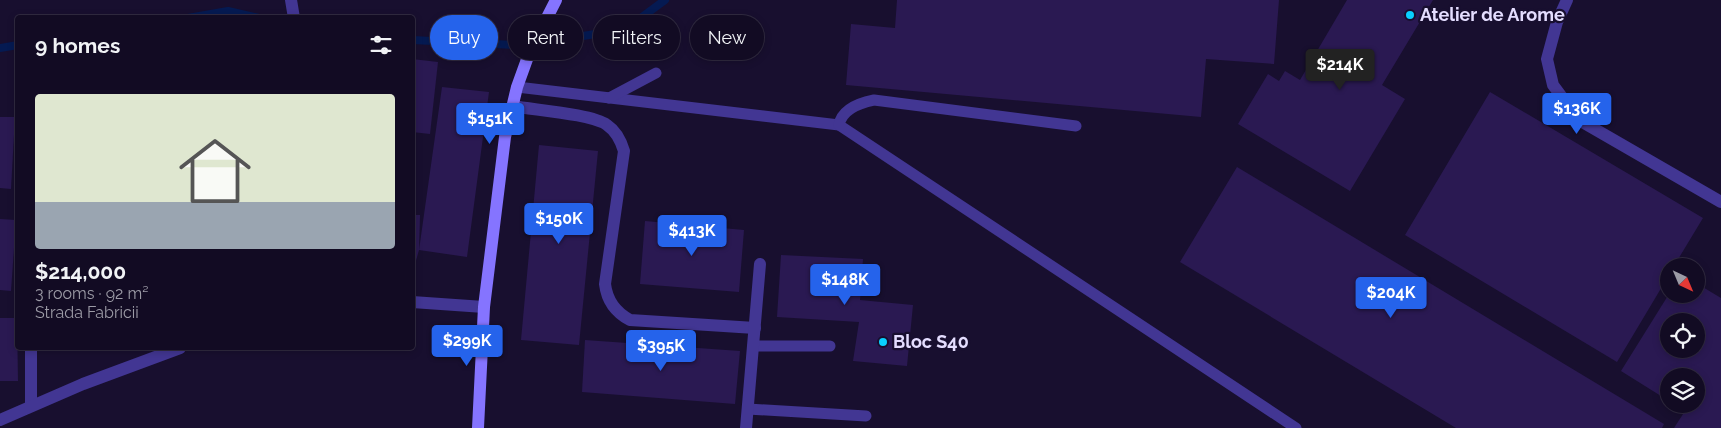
<!DOCTYPE html>
<meta charset="utf-8">
<style>
body{margin:0;font-family:Raleway,sans-serif;background:#1f1930;color:#f1f3f6;height:100vh;display:flex;flex-direction:column;font-size:19px;white-space:nowrap}
*{box-sizing:border-box;margin:0}
p{font-size:16px;color:#9c9ba6}
.icon{flex:none;width:28px;height:28px;fill:none;stroke:currentColor;stroke-width:2;stroke-linecap:round;stroke-linejoin:round}
.map{position:relative;flex:1;overflow:hidden}
.details{position:absolute;left:15px;top:15px;width:400px;height:335px;display:flex;flex-direction:column;background:#120b23;border-radius:5px;box-shadow:0 2px 8px #0003,0 0 0 1px #312b41}
.details>*{flex:none}
.guide{position:absolute;left:430px;top:15px;width:475px;height:45px;display:flex;gap:10px}
.needle{width:32px;rotate:136deg}
.tools{position:absolute;left:1660px;top:258px;display:grid;gap:10px}
.tools a{display:grid;place-items:center;width:45px;height:45px;border-radius:50%;background:#120b23;box-shadow:0 2px 8px #0003,0 0 0 1px #312b41;font-size:25px}
.price{position:absolute;translate:-50% -42px;padding:0 11px;border-radius:5px;background:#2563eb;color:#fff;font-size:16px;line-height:32px;filter:drop-shadow(0 1px 2px #0008)}
.price::after{content:'';position:absolute;left:50%;top:30px;width:15px;height:11px;margin-left:-8px;background:inherit;clip-path:polygon(0 0,100% 0,50% 100%)}
.price.on{background:#222;color:#fff}
ul{padding:0;list-style:none}
li{display:grid;align-content:center;gap:10px;height:265px;padding:0 20px}
li+li{border-top:1px solid #312b41}
li span{display:grid;place-items:center;height:155px;border-radius:5px;color:#555}
li>.icon{margin-inline-start:auto}
span .icon{width:90px;height:90px;fill:#fffc;stroke-width:1}
li b{font-size:21px}
h2{display:flex;justify-content:space-between;align-items:center;height:60px;padding:0 20px;font-size:21px}
.tag{padding:0 18px;border-radius:22px;background:#120b23;box-shadow:0 2px 8px #0003,0 0 0 1px #312b41;font-size:18px;line-height:45px}
.tag.on{background:#2563eb;color:#fff}
.map>svg:first-child{display:block}
.lines{fill:none;stroke-linecap:round;stroke-linejoin:round}
.stream{stroke:#051a52;stroke-width:8}
.building{fill:#2a1952;fill-rule:evenodd}
.lane{stroke:#423693;stroke-width:11}
.street{stroke:#423693;stroke-width:12}
.secondary{stroke:#8574ff;stroke-width:12}
.poi-dot{fill:#09d0ff;stroke:#180f2f;stroke-width:2}
.labels{text-anchor:middle;stroke-width:4.5;stroke-linejoin:round;paint-order:stroke}
.poi-label{font-size:18px;font-weight:bold;fill:#e4ddff;stroke:#180f2f;text-anchor:start}
</style>
<div class="map">
<svg width="1721" height="428" viewBox="0 0 1721 428">
<rect width="100%" height="100%" fill="#180f2f"/>
<g class="lines">
<!-- stream -->
<g class="stream">
<path d="M188,18L228,11L259,18"/>
<path d="M565,39L607,32L638,20L665,0"/>
<path d="M412,40L513,45"/>
<path d="M0,48L18,45"/>
</g>
</g>
<!-- building -->
<g class="building">
<path d="M897,0H1279L1274,64L1206,59L1201,117L846,85L851,24L895,28Z"/>
<path d="M1347,0H1433L1382,85L1405,99L1350,191L1238,124L1268,74L1279,81L1285,71L1300,80Z"/>
<path d="M412,59L438,62L430,134L412,132Z"/>
<path d="M442,87L489,92L467,257L419,250L412,275V215H420L419,250Z"/>
<path d="M1490,92L1703,218L1674,266H1669V275L1617,362L1405,235Z"/>
<path d="M0,117H15L11,189L0,188Z"/>
<path d="M539,145L598,151L579,345L521,340Z"/>
<path d="M1237,167L1664,424L1662,428H1456L1180,262Z"/>
<path d="M0,219L16,220L11,291L0,290Z"/>
<path d="M645,221L744,230L739,292L640,284Z"/>
<path d="M781,255L863,259L860,300L913,305L907,366L853,361L859,322L777,317Z"/>
<path d="M1696,283L1721,298V428H1674L1685,411L1673,404H1696V376H1669V401L1621,371L1669,294H1696ZM1669,321H1696V349H1669Z"/>
<path d="M0,318H17L18,381H0Z"/>
<path d="M585,340L740,351L735,404L582,392Z"/>
</g>
<g class="lines">
<!-- lane -->
<g class="lane">
<path d="M517,87L839,125"/>
<path d="M609,98L656,73"/>
<path d="M1076,126L874,100C859,103 842,109 839,125L1296,428"/>
<path d="M753,346H830"/>
<path d="M748,409L866,416"/>
</g>
<!-- street -->
<g class="street">
<path d="M291,0L294,18"/>
<path d="M1567,0L1557,22L1547,59L1553,85L1579,120L1721,202"/>
<path d="M513,106C534,110 592,114 607,125C616,131 621,141 624,151L605,284C607,301 615,312 630,320L755,328"/>
<path d="M412,302L484,307"/>
<path d="M31,348V406"/>
<path d="M0,420L83,384L180,348"/>
<path d="M746,428L760,264"/>
</g>
<!-- secondary -->
<path class="secondary" d="M478,428L484,307L505,137L517,87L530,51L556,0"/>
</g>
<!-- markers -->
<g class="poi-dot">
<circle cx="1410" cy="15" r="5"/>
<circle cx="883" cy="342" r="5"/>
</g>
<g class="labels">
<!-- poi labels -->
<g class="poi-label">
<text x="1420" y="21">Atelier de Arome</text>
<text x="893" y="348">Bloc S40</text>
</g>
</g>
</svg>
<div class="tools">
<a><svg class="needle" viewBox="-14 -14 28 28"><path d="M0-13l5 13h-10z" fill="#e53935"/><path d="M0 13l5-13h-10z" fill="#9c9ba6"/></svg></a>
<a><svg class="icon" aria-label="locate" viewBox="0 0 24 24"><circle cx="12" cy="12" r="6"/><path d="M12 2v4M12 18v4M2 12h4M18 12h4"/></svg></a>
<a><svg class="icon" aria-label="layers" viewBox="0 0 24 24"><path d="M12 4l9 5-9 5-9-5zM3 14l9 5 9-5"/></svg></a>
</div>
<b class="price on" style="left:1340px;top:91px">$214K</b>
<b class="price" style="left:1577px;top:135px">$136K</b>
<b class="price" style="left:490px;top:145px">$151K</b>
<b class="price" style="left:559px;top:245px">$150K</b>
<b class="price" style="left:692px;top:257px">$413K</b>
<b class="price" style="left:845px;top:306px">$148K</b>
<b class="price" style="left:1391px;top:319px">$204K</b>
<b class="price" style="left:467px;top:367px">$299K</b>
<b class="price" style="left:661px;top:372px">$395K</b>
<div class="guide">
<a class="tag on">Buy</a>
<a class="tag">Rent</a>
<a class="tag">Filters</a>
<a class="tag">New</a>
</div>
<section class="details">
<h2>9 homes<svg class="icon" aria-label="filters" viewBox="0 0 24 24"><path d="M4 7h16M4 17h16"/><circle cx="9" cy="7" r="2"/><circle cx="15" cy="17" r="2"/></svg></h2>
<ul>
<li><span style="background:linear-gradient(#dfe7d0 70%,#9aa5b1 0)"><svg class="icon" aria-label="home" viewBox="0 0 24 24"><path d="M3 11l9-7 9 7M6 9v11h12V9"/></svg></span><div><b>$214,000</b><p>3 rooms · 92 m²</p><p>Strada Fabricii</p></div></li>
</ul>
</section>
</div>
